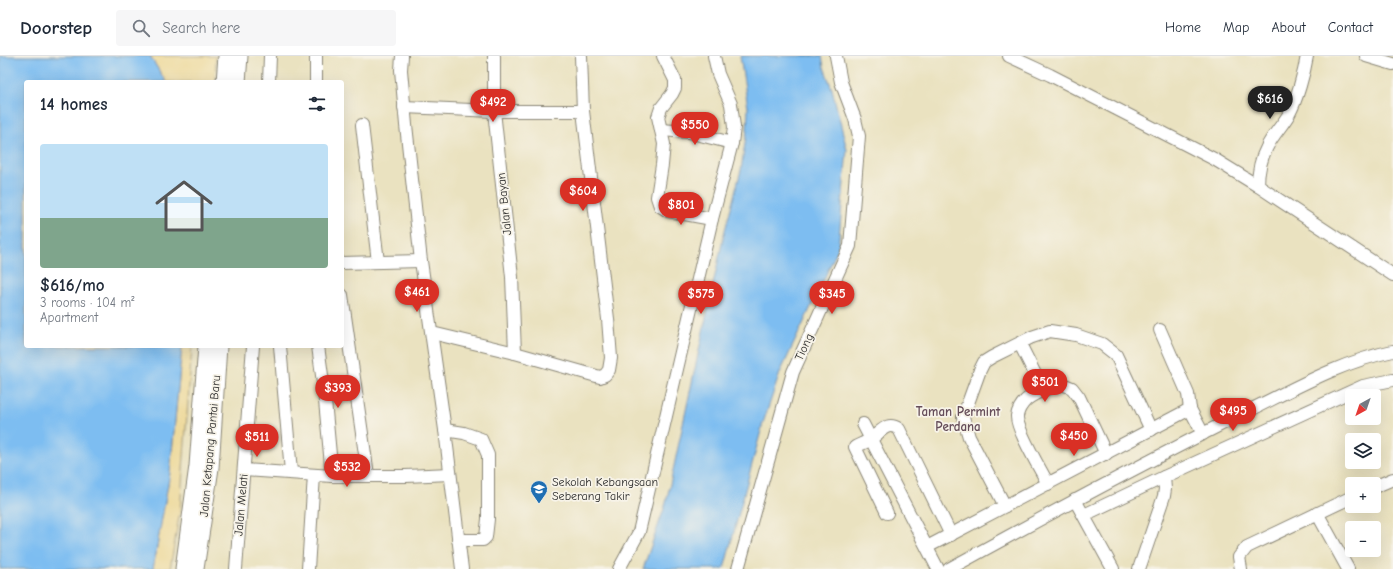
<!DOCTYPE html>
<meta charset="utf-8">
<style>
body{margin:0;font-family:"Comic Neue",sans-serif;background:#f6f6f7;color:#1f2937;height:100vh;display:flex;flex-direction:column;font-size:15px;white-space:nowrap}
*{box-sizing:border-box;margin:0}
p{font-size:13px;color:#747a83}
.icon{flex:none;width:22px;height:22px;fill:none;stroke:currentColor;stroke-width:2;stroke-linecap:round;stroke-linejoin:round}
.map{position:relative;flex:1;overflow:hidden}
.details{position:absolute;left:24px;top:24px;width:320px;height:268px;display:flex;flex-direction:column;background:#fff;border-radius:4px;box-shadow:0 4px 16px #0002}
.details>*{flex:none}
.needle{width:26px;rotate:220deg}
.fabs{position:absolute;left:1345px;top:333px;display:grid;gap:8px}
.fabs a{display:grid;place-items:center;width:36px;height:36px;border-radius:4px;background:#fff;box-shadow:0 4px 16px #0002;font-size:20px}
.price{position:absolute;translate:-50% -34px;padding:0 9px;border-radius:14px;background:#d93025;color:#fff;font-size:13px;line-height:26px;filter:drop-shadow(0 1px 2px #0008)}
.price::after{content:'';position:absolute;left:50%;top:24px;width:12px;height:9px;margin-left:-6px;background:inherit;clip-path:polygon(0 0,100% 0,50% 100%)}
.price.active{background:#222;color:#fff}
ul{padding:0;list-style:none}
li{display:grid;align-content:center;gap:8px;height:212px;padding:0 16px}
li+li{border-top:1px solid #e0e1e3}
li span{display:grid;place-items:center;height:124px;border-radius:4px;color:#555}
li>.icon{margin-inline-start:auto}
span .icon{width:72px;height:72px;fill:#fffc;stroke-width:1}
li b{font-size:17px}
h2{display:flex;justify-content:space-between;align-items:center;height:48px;padding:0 16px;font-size:17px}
header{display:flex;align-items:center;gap:24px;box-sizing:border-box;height:56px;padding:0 20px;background:#fff;border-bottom:1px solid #e0e1e3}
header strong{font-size:19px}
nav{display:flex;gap:22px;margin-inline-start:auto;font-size:14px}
.search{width:280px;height:36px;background:#f6f6f7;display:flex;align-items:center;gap:10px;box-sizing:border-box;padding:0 14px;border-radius:4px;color:#747a83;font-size:15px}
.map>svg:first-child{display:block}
.sand{fill:#eeda9e;stroke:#8c8264}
.water{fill:#7dbdf1;stroke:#54748e}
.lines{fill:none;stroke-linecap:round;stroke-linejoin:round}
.minor-casing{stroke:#8a8676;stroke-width:14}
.major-casing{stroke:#8a8676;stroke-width:17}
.minor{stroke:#fff;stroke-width:12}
.major{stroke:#fff;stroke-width:15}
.labels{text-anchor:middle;stroke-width:3.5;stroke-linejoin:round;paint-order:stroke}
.street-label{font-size:12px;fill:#2b2b2b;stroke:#f7f3e8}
.poi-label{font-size:12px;fill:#2b2b2b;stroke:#f7f3e8;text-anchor:start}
.neighbourhood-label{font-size:13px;font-weight:bold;fill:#664e5a;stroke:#f7f3e8}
</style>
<header>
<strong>Doorstep</strong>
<div class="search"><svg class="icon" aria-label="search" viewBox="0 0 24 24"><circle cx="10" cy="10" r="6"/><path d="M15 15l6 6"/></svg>Search here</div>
<nav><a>Home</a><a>Map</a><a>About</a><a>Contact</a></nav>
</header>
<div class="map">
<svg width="1393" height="513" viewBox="0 0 1393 513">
<rect width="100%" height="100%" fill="#f7f3e8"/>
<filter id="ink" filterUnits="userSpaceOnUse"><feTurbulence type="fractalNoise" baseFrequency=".025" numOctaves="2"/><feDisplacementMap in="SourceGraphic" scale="8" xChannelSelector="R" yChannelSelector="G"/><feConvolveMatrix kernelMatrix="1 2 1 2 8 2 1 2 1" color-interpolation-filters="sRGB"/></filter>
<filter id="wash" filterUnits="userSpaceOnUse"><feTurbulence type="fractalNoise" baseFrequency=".012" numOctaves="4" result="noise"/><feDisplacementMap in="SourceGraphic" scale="16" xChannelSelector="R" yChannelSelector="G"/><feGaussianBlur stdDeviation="0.9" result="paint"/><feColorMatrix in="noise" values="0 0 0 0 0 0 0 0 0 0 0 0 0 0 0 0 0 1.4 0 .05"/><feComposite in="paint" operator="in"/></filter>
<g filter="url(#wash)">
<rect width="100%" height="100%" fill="#eae2c0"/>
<!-- sand -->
<g class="sand">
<path d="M150,0H216L215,26H166Z"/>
<path d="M182,290H192L180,455L170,513H153L170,417Z"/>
</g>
<!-- water -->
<g class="water">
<path d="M0,0H150L166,26H26V290H182L170,417L153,513H0Z"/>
<path d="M740,0H822L824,11L832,33L847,94L838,193L780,317L763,367L724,513H643L666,447L724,178L741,114L747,74L748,52Z"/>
</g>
</g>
<g filter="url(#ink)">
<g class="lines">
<!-- minor casing -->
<g class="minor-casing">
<g id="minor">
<path d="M316,0V26"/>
<path d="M402,0L401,14L406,69L421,205L445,374L462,513"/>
<path d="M494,0V55L512,221L515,297"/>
<path d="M663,0L675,24V32L672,38L661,52L658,61L664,88L662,109L657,141L660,150L668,155L712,163"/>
<path d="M1009,0L1050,19L1214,103L1258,130L1393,219"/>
<path d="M1366,0L1393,8"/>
<path d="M269,26L270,0"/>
<path d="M404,51L494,55H583"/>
<path d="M362,69L378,206"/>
<path d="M661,74L688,76L732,87"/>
<path d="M1258,130C1258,116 1260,104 1267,91C1272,80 1282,70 1289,58C1297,43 1304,18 1307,0"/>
<path d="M342,207L421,205"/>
<path d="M342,239L368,419"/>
<path d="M1160,274L1188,338L1190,353"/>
<path d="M432,277L515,297L600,321L605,319L609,314L611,302L608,263L583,55L581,0"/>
<path d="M1020,288L1043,334"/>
<path d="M280,290L291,416"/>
<path d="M318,290L324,334L332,420"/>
<path d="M863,368L938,513"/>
<path d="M445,374L464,377L481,383L488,399V463L486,481L483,484H458"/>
<path d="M244,414L332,420H406L450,418"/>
<path d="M1048,428C1041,414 1016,373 1017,360C1018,354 1022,348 1026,344C1035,336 1049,332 1060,327L1072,332L1079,341L1106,398"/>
<path d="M1374,431L1393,423"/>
<path d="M1075,444L1113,513"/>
<path d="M1005,450L969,381L963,361L980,314L984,306L992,301L1032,281L1050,275L1076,279L1102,288L1116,299L1151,374"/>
<path d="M887,457L855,391C861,388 867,386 872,382C882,375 887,365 899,373L951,479"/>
<path d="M1317,457L1348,513"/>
<path d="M1084,459L1164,421L1363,330L1393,324"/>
<path d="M927,491L1190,353L1203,378"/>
<path d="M236,513L253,290"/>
<path d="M308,513L314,419"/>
<path d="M619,513L639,476L712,163L732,87L734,71L731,48L718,18L714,0"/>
<path d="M738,513L793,316L850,190L859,80L855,63L841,26L836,0"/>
<path d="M949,513C1045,460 1142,408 1240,359C1290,335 1339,306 1393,295"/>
<path d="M1139,513L1164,440L1165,433L1164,421"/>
<path d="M1241,513L1239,501L1247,491L1352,441"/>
</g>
</g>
<!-- major casing -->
<g class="major-casing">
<g id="major">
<path d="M224,26L226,0"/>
<path d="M238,26L240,0"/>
<path d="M183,513L197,410L206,290"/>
<path d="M196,513L211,412L219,290"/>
</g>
</g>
<!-- minor -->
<use href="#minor" class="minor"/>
<!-- major -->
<use href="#major" class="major"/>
</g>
</g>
<!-- icons -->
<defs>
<g id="school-pin" transform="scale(0.9)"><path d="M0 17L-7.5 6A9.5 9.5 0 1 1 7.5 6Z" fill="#1f6fb2" stroke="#f7f3e8"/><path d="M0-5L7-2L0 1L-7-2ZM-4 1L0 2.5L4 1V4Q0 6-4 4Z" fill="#fff"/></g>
</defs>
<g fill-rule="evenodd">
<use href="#school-pin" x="539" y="433"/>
</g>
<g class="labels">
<!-- street labels -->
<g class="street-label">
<text transform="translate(504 148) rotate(-96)" y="4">Jalan Bayan</text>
<text transform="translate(804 291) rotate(-65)" y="4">Tiong</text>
<text transform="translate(210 390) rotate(-85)" y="4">Jalan Ketapang Pantai Baru</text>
<text transform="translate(241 449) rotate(-85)" y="4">Jalan Melati</text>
</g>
<!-- poi labels -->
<g class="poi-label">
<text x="552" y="430">Sekolah Kebangsaan<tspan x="552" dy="14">Seberang Takir</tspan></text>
</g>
<!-- neighbourhood labels -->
<g class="neighbourhood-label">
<text x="958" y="360">Taman Permint<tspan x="958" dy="15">Perdana</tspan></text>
</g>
</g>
</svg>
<div class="fabs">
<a><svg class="needle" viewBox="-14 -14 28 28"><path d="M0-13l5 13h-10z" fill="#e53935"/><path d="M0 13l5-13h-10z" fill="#747a83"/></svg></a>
<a><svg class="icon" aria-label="layers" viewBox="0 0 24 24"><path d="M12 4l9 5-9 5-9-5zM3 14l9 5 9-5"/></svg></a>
<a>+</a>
<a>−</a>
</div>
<b class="price active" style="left:1270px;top:64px">$616</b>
<b class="price" style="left:493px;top:67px">$492</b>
<b class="price" style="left:695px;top:90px">$550</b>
<b class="price" style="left:583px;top:156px">$604</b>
<b class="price" style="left:681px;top:170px">$801</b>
<b class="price" style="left:417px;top:257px">$461</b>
<b class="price" style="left:701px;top:259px">$575</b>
<b class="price" style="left:832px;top:259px">$345</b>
<b class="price" style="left:1045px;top:347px">$501</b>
<b class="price" style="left:338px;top:353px">$393</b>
<b class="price" style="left:1233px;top:376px">$495</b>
<b class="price" style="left:1074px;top:401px">$450</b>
<b class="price" style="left:257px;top:402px">$511</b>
<b class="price" style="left:347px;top:432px">$532</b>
<section class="details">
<h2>14 homes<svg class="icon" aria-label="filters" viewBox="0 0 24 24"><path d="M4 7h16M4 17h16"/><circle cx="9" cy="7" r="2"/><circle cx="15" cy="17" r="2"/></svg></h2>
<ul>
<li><span style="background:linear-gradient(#bfe0f5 60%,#7fa58c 0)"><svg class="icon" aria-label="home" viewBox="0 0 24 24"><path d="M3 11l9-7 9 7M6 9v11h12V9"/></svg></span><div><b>$616/mo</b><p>3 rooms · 104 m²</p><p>Apartment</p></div></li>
</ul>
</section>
</div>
